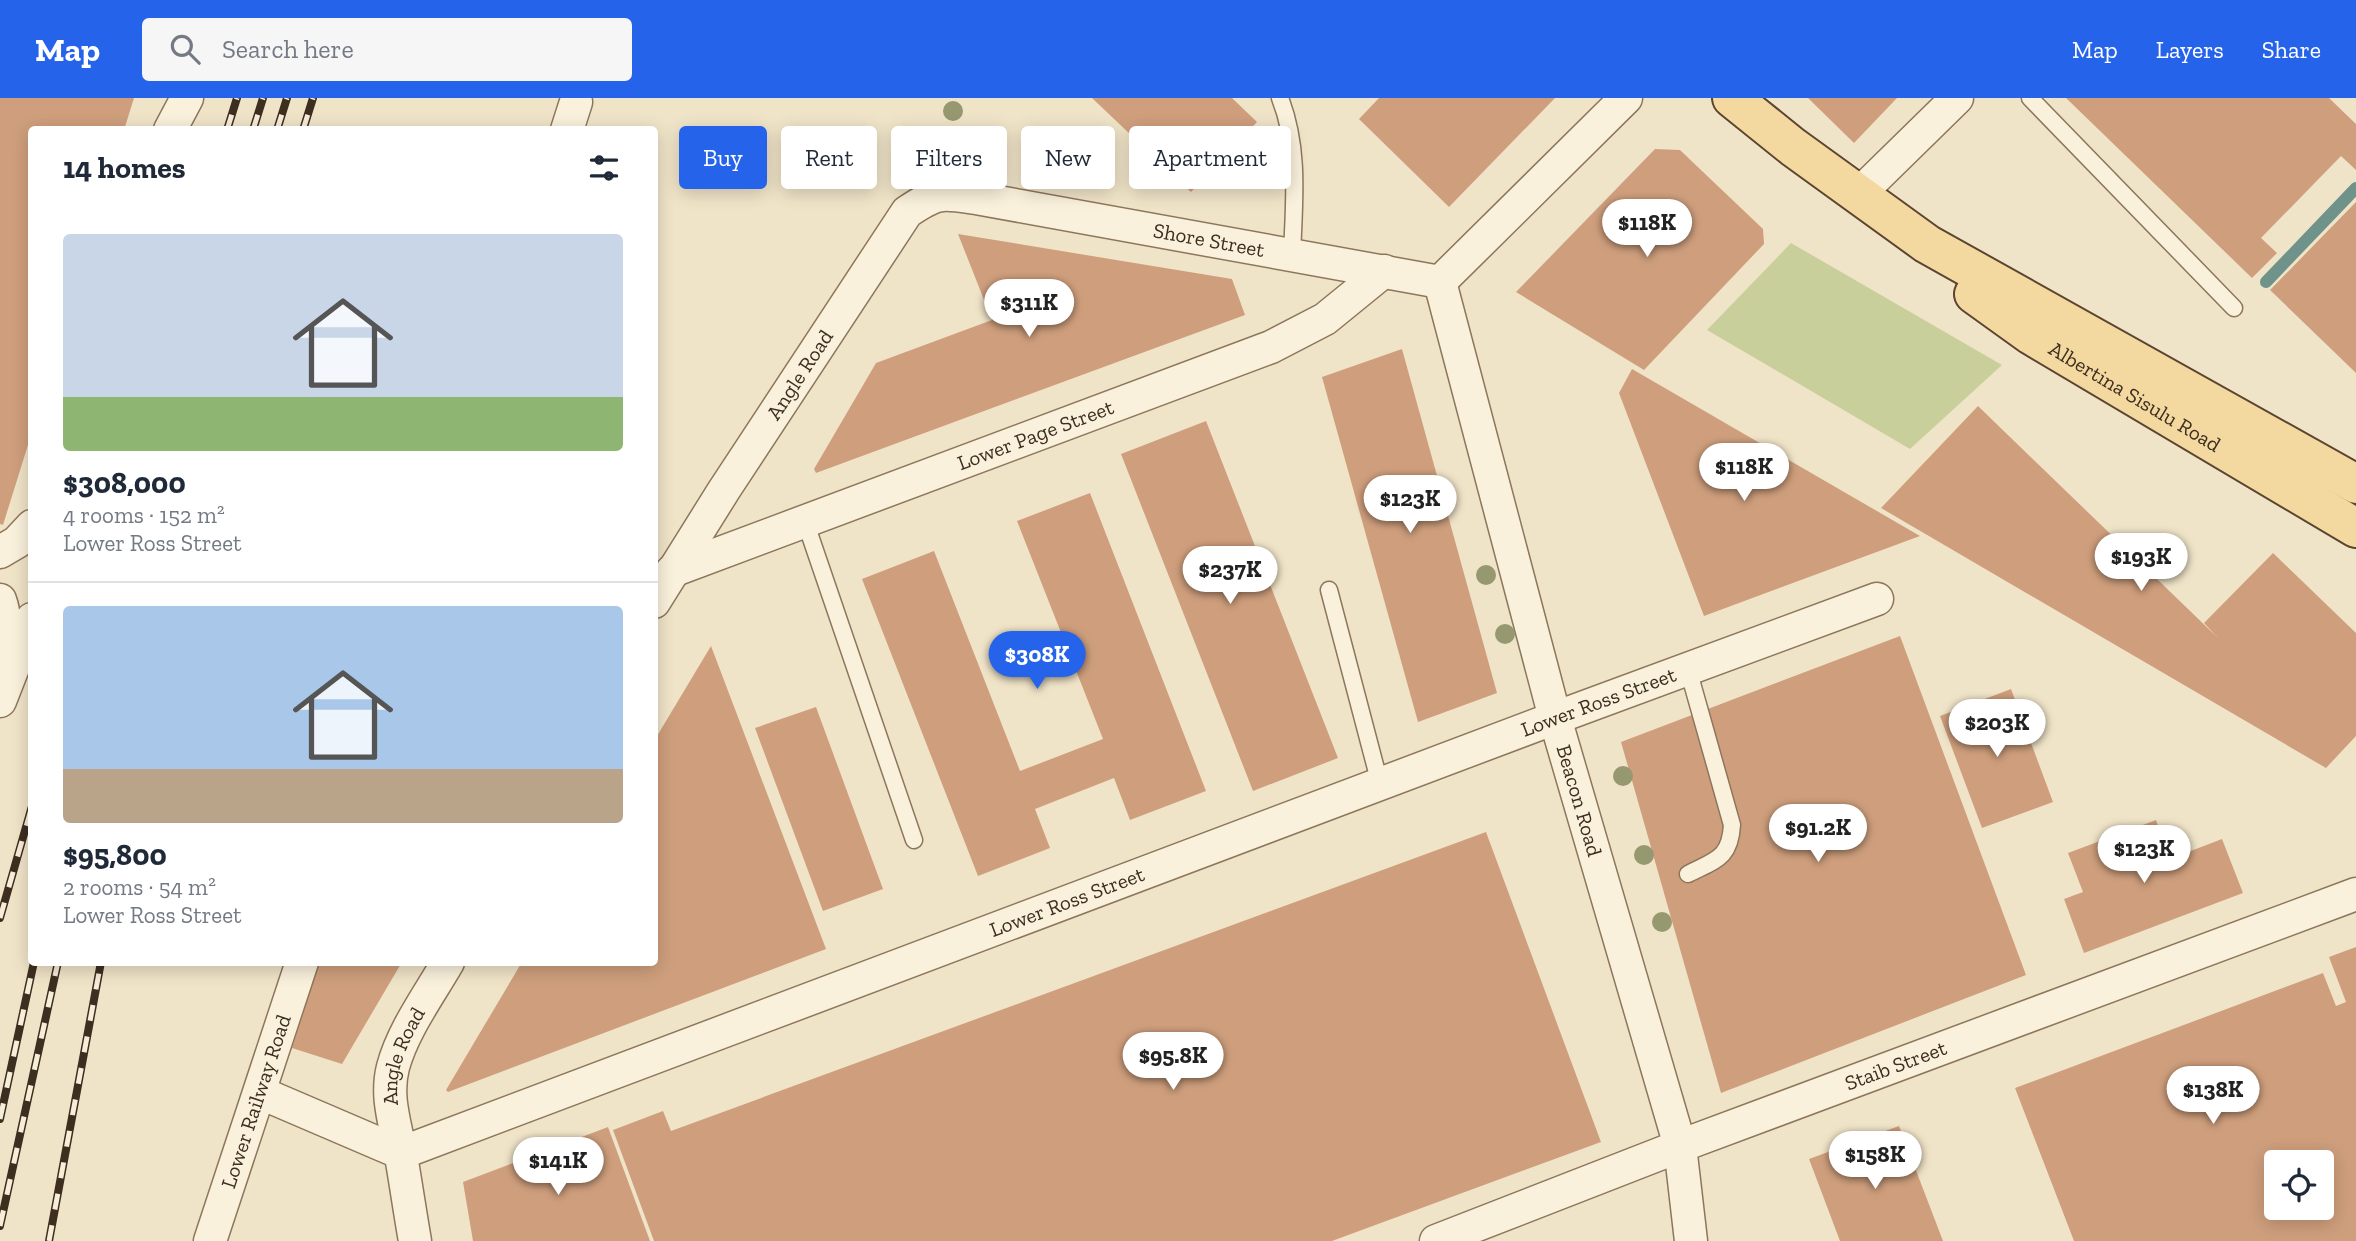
<!DOCTYPE html>
<meta charset="utf-8">
<style>
body{margin:0;font-family:"Zilla Slab",serif;background:#f6f6f7;color:#1f2937;height:100vh;display:flex;flex-direction:column;font-size:26px;white-space:nowrap}
*{box-sizing:border-box;margin:0}
p{font-size:23px;color:#747a83}
.icon{flex:none;width:38px;height:38px;fill:none;stroke:currentColor;stroke-width:2;stroke-linecap:round;stroke-linejoin:round}
.map{position:relative;flex:1;overflow:hidden}
.details{position:absolute;left:28px;top:28px;width:630px;height:840px;display:flex;flex-direction:column;background:#fff;border-radius:7px;box-shadow:0 4px 18px #0003}
.details>*{flex:none}
.guide{position:absolute;left:679px;top:28px;width:665px;height:63px;display:flex;gap:14px}
.fabs{position:absolute;left:2264px;top:1052px;display:grid;gap:14px}
.fabs a{display:grid;place-items:center;width:70px;height:70px;border-radius:7px;background:#fff;box-shadow:0 4px 18px #0003;font-size:35px}
.price{position:absolute;translate:-50% -60px;padding:0 16px;border-radius:24px;background:#fff;color:#222;font-size:23px;line-height:46px;filter:drop-shadow(0 2px 4px #0008)}
.price::after{content:'';position:absolute;left:50%;top:42px;width:21px;height:16px;margin-left:-10px;background:inherit;clip-path:polygon(0 0,100% 0,50% 100%)}
.price.on{background:#2563eb;color:#fff}
ul{padding:0;list-style:none}
li{display:grid;align-content:center;gap:14px;height:371px;padding:0 35px}
li+li{border-top:2px solid #e0e1e3}
li span{display:grid;place-items:center;height:217px;border-radius:7px;color:#555}
li>.icon{margin-inline-start:auto}
span .icon{width:126px;height:126px;fill:#fffc;stroke-width:1}
li b{font-size:30px}
h2{display:flex;justify-content:space-between;align-items:center;height:84px;padding:0 35px;font-size:30px}
.pill{padding:0 24px;border-radius:7px;background:#fff;box-shadow:0 4px 18px #0003;font-size:24px;line-height:63px}
.pill.on{background:#2563eb;color:#fff}
header{display:flex;align-items:center;gap:42px;box-sizing:border-box;height:98px;padding:0 35px;background:#2563eb;color:#fff}
header strong{font-size:33px}
nav{display:flex;gap:38px;margin-inline-start:auto;font-size:24px}
.search{width:490px;height:63px;background:#f6f6f7;display:flex;align-items:center;gap:18px;box-sizing:border-box;padding:0 24px;border-radius:7px;color:#747a83;font-size:26px}
.map>svg:first-child{display:block}
.green{fill:#c9cf9b}
.lines{fill:none;stroke-linecap:round;stroke-linejoin:round}
.stream{stroke:#6f938a;stroke-width:12}
.building{fill:#cf9f7d;fill-rule:evenodd}
.service-casing{stroke:#8d765c;stroke-width:19}
.minor-casing{stroke:#8d765c;stroke-width:35}
.primary-casing{stroke:#5b4430;stroke-width:42}
.service{stroke:#faf1dc;stroke-width:16}
.minor{stroke:#faf1dc;stroke-width:32}
.primary{stroke:#f3d9a0;stroke-width:38}
.rail-casing{stroke:#3d2e20;stroke-width:8}
.rail{stroke:#f7eed8;stroke-width:5;stroke-dasharray:16;stroke-linecap:butt}
.tree{fill:#96986f}
.labels{text-anchor:middle;stroke-width:5;stroke-linejoin:round;paint-order:stroke}
.street-label{font-size:21px;fill:#3d2e20;stroke:#f7eed8}
</style>
<header>
<strong>Map</strong>
<div class="search"><svg class="icon" aria-label="search" viewBox="0 0 24 24"><circle cx="10" cy="10" r="6"/><path d="M15 15l6 6"/></svg>Search here</div>
<nav><a>Map</a><a>Layers</a><a>Share</a></nav>
</header>
<div class="map">
<svg width="2356" height="1143" viewBox="0 0 2356 1143">
<rect width="100%" height="100%" fill="#f0e4c8"/>
<!-- green -->
<path class="green" d="M1791,145L2002,267L1910,351L1707,232Z"/>
<g class="lines">
<!-- stream -->
<path class="stream" d="M2266,184L2356,90"/>
</g>
<!-- building -->
<g class="building">
<path d="M0,0H134L124,32H32V334L3,427L0,426Z"/>
<path d="M1092,0H1232L1257,24L1191,94Z"/>
<path d="M1379,0H1555L1449,109L1359,21Z"/>
<path d="M1808,0H1897L1854,45Z"/>
<path d="M2066,0H2329L2356,26V72L2341,58L2261,140L2277,155L2252,180Z"/>
<path d="M1655,51L1680,52L1763,131L1764,146L1644,272L1516,194Z"/>
<path d="M2356,104V275L2270,192Z"/>
<path d="M958,136L1232,181L1245,217L816,375L814,371L876,265L992,222Z"/>
<path d="M1402,251L1497,595L1418,624L1322,279Z"/>
<path d="M1632,271L1920,438L1704,518L1619,295Z"/>
<path d="M1978,308L2217,539L2204,525L2273,455L2356,535V638L2326,670L1881,410Z"/>
<path d="M1206,323L1338,660L1253,693L1121,356Z"/>
<path d="M1090,395L1206,693L1130,722L1114,680L1035,711L1050,750L978,778L862,481L934,453L1020,673L1103,641L1017,423Z"/>
<path d="M1900,538L2026,877L1721,995L1621,644Z"/>
<path d="M711,548L826,851L448,994L446,992L522,864H654V643Z"/>
<path d="M2011,591L2053,704L1982,730L1940,618Z"/>
<path d="M816,609L883,791L823,813L755,630Z"/>
<path d="M2156,722L2170,761L2222,741L2243,795L2084,855L2064,801L2083,794L2068,755Z"/>
<path d="M1486,734L1601,1044L1332,1143H654L613,1032L663,1013L671,1033Z"/>
<path d="M2356,849V1143H2074L2015,990L2323,875L2336,908L2346,904L2329,859ZM2277,1064H2322V1110H2277Z"/>
<path d="M319,864H402L342,966L292,950Z"/>
<path d="M1899,1028L1943,1143H1840L1809,1061Z"/>
<path d="M608,1029L650,1143H473L463,1084Z"/>
</g>
<g class="lines">
<!-- service casing -->
<g class="service-casing">
<g id="service">
<path d="M1280,0C1300,51 1294,104 1292,157"/>
<path d="M2030,0L2234,210"/>
<path d="M805,423L914,742"/>
<path d="M1329,492L1380,686"/>
<path d="M1688,776C1715,762 1730,761 1732,727L1688,571"/>
</g>
</g>
<!-- minor casing -->
<g class="minor-casing">
<g id="minor">
<path d="M170,32L187,0"/>
<path d="M567,32L576,4"/>
<path d="M1859,96L1957,0"/>
<path id="s1" d="M1440,184L1555,620L1680,1048L1691,1143"/>
<path d="M1440,184L1626,0"/>
<path d="M0,454L17,444L32,428"/>
<path id="s2" d="M672,473L1271,249L1325,221L1384,173"/>
<path d="M0,502C6,518 5,532 0,548"/>
<path id="s3" d="M654,504L724,392L907,114C938,93 941,95 976,100L1440,184"/>
<path d="M0,603L32,521"/>
<path id="s4" d="M261,995L401,1055L1555,620L1877,501"/>
<path id="s5" d="M210,1143L302,864"/>
<path id="s6" d="M415,1143C410,1115 406,1086 401,1058C396,1027 385,1000 393,969C403,932 429,897 448,864"/>
<path id="s7" d="M1436,1143L1680,1048L2356,796"/>
</g>
</g>
<!-- primary casing -->
<g class="primary-casing">
<g id="primary">
<path d="M1732,0L1793,49L1927,146L2356,386"/>
<path id="s8" d="M1974,196L2031,237L2356,430"/>
</g>
</g>
<!-- service -->
<use href="#service" class="service"/>
<!-- minor -->
<use href="#minor" class="minor"/>
<!-- primary -->
<use href="#primary" class="primary"/>
<!-- rail casing -->
<g class="rail-casing">
<g id="rail">
<path d="M227,32L237,0"/>
<path d="M253,32L263,0"/>
<path d="M277,32L287,0"/>
<path d="M303,32L313,0"/>
<path d="M0,820L32,708"/>
<path d="M0,1021L34,864"/>
<path d="M0,1128L58,864"/>
<path d="M49,1143L101,864"/>
</g>
</g>
<!-- rail -->
<use href="#rail" class="rail"/>
</g>
<!-- trees -->
<g class="tree">
<circle cx="953" cy="13" r="10"/>
<circle cx="1083" cy="46" r="10"/>
<circle cx="1486" cy="477" r="10"/>
<circle cx="1505" cy="536" r="10"/>
<circle cx="1623" cy="678" r="10"/>
<circle cx="1644" cy="757" r="10"/>
<circle cx="1662" cy="824" r="10"/>
</g>
<g class="labels">
<!-- street labels -->
<g class="street-label">
<text dy="7" stroke="none"><textPath href="#s3" startOffset="775">Shore Street</textPath></text>
<text dy="7" stroke="none"><textPath href="#s3" startOffset="270">Angle Road</textPath></text>
<text dy="7" stroke="none"><textPath href="#s8" startOffset="191">Albertina Sisulu Road</textPath></text>
<text dy="7" stroke="none"><textPath href="#s2" startOffset="388">Lower Page Street</textPath></text>
<text dy="7" stroke="none"><textPath href="#s4" startOffset="1432">Lower Ross Street</textPath></text>
<text dy="7" stroke="none"><textPath href="#s1" startOffset="537">Beacon Road</textPath></text>
<text dy="7" stroke="none"><textPath href="#s4" startOffset="864">Lower Ross Street</textPath></text>
<text dy="7" stroke="none"><textPath href="#s6" startOffset="189">Angle Road</textPath></text>
<text dy="7" stroke="none"><textPath href="#s7" startOffset="492">Staib Street</textPath></text>
<text dy="7" stroke="none"><textPath href="#s5" startOffset="147">Lower Railway Road</textPath></text>
</g>
</g>
</svg>
<div class="fabs">
<a><svg class="icon" aria-label="locate" viewBox="0 0 24 24"><circle cx="12" cy="12" r="6"/><path d="M12 2v4M12 18v4M2 12h4M18 12h4"/></svg></a>
</div>
<b class="price" style="left:1647px;top:161px">$118K</b>
<b class="price" style="left:1029px;top:241px">$311K</b>
<b class="price" style="left:1744px;top:405px">$118K</b>
<b class="price" style="left:1410px;top:437px">$123K</b>
<b class="price" style="left:2141px;top:495px">$193K</b>
<b class="price" style="left:1230px;top:508px">$237K</b>
<b class="price on" style="left:1037px;top:593px">$308K</b>
<b class="price" style="left:1997px;top:661px">$203K</b>
<b class="price" style="left:1818px;top:766px">$91.2K</b>
<b class="price" style="left:2144px;top:787px">$123K</b>
<b class="price" style="left:1173px;top:994px">$95.8K</b>
<b class="price" style="left:2213px;top:1028px">$138K</b>
<b class="price" style="left:1875px;top:1093px">$158K</b>
<b class="price" style="left:558px;top:1099px">$141K</b>
<div class="guide">
<a class="pill on">Buy</a>
<a class="pill">Rent</a>
<a class="pill">Filters</a>
<a class="pill">New</a>
<a class="pill">Apartment</a>
</div>
<section class="details">
<h2>14 homes<svg class="icon" aria-label="filters" viewBox="0 0 24 24"><path d="M4 7h16M4 17h16"/><circle cx="9" cy="7" r="2"/><circle cx="15" cy="17" r="2"/></svg></h2>
<ul>
<li><span style="background:linear-gradient(#c9d6e8 75%,#8fb573 0)"><svg class="icon" aria-label="home" viewBox="0 0 24 24"><path d="M3 11l9-7 9 7M6 9v11h12V9"/></svg></span><div><b>$308,000</b><p>4 rooms · 152 m²</p><p>Lower Ross Street</p></div></li>
<li><span style="background:linear-gradient(#a9c7e8 75%,#b9a48a 0)"><svg class="icon" aria-label="home" viewBox="0 0 24 24"><path d="M3 11l9-7 9 7M6 9v11h12V9"/></svg></span><div><b>$95,800</b><p>2 rooms · 54 m²</p><p>Lower Ross Street</p></div></li>
</ul>
</section>
</div>
